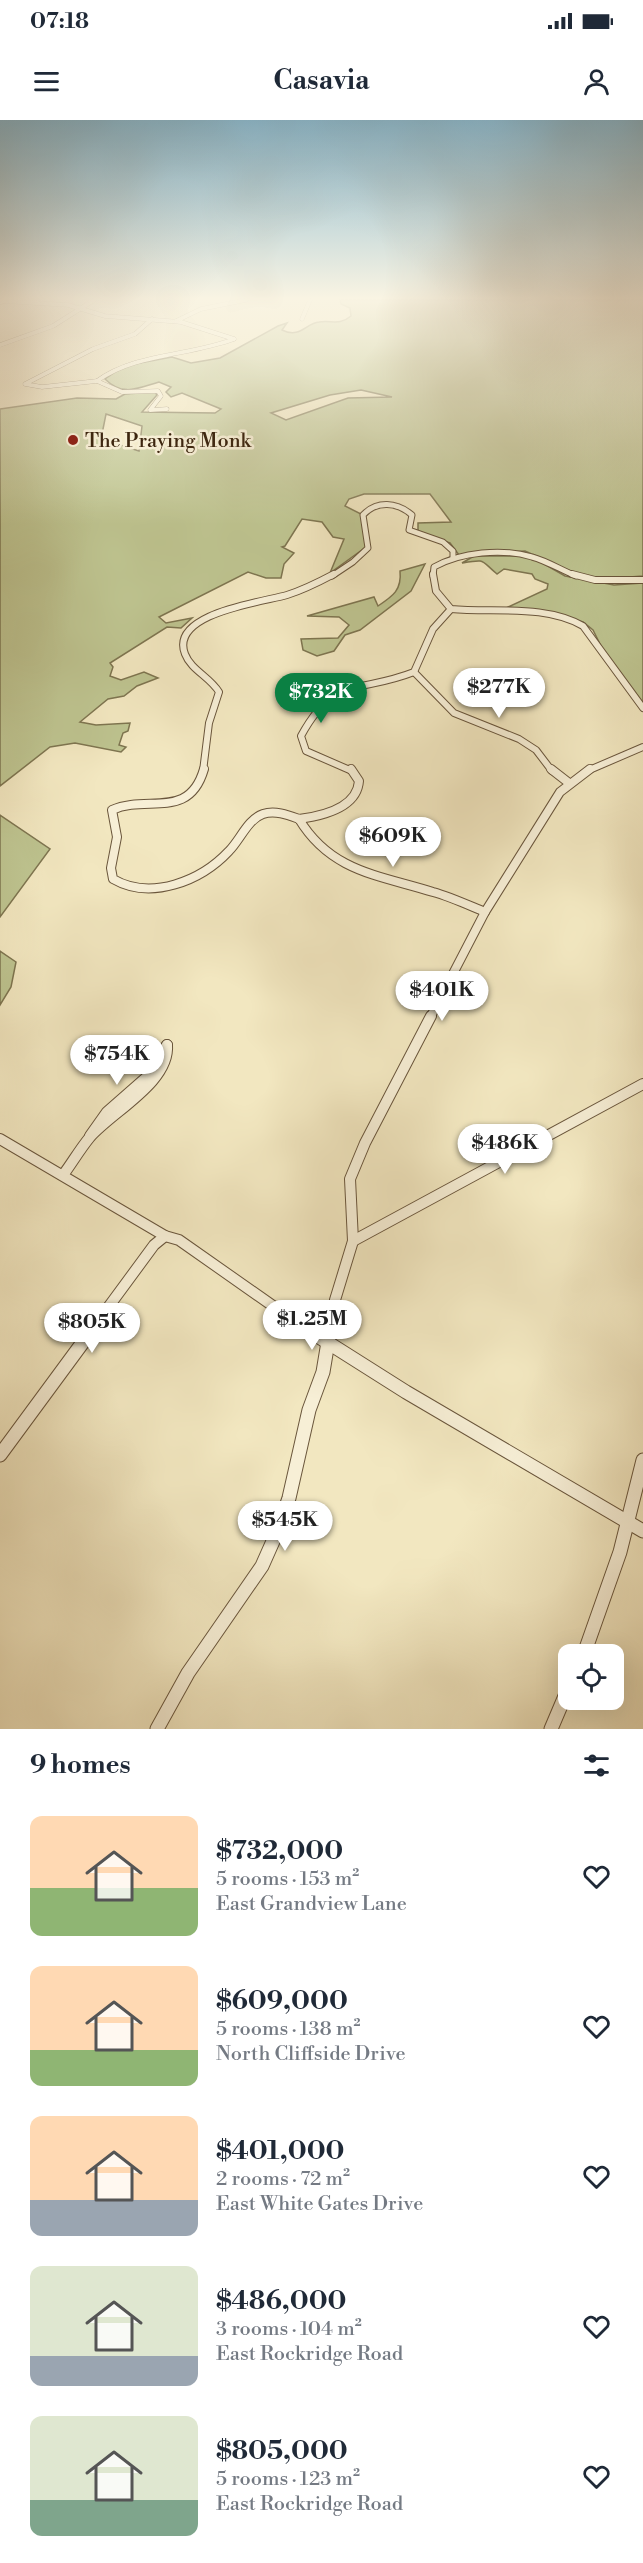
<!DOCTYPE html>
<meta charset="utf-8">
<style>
body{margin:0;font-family:"Libre Bodoni",serif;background:#f6f6f7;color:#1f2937;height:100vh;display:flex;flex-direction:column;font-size:22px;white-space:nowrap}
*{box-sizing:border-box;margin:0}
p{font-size:20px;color:#747a83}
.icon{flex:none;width:33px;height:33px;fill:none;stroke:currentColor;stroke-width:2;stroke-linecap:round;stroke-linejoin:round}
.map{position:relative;height:1609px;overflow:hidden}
.side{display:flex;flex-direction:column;background:#fff;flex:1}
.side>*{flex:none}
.controls{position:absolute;left:558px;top:1524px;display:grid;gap:12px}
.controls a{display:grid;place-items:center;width:66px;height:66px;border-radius:12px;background:#fff;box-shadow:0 6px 24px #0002;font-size:30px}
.price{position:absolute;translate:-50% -51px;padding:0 14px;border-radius:21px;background:#fff;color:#222;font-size:20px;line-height:39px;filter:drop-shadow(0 2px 3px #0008)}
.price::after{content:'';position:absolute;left:50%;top:36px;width:18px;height:14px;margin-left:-9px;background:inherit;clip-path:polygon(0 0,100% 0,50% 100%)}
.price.on{background:#0b8043;color:#fff}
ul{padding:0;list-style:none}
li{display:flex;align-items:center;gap:18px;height:150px;padding:0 30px}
li span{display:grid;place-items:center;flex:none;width:168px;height:120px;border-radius:12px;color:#555}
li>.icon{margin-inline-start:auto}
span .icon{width:72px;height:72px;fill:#fffc;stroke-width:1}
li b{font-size:26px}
h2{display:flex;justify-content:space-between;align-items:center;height:72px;padding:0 30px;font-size:26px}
.status{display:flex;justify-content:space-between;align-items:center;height:42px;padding:0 30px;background:#fff;direction:ltr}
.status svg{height:16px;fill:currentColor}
header{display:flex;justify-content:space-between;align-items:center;height:78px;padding:0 30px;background:#fff;font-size:27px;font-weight:800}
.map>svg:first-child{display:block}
.green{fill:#bec490;stroke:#7e7550;stroke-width:1.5;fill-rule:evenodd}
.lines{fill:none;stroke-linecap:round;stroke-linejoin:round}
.minor-far5-casing{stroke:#6a563c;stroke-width:4.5}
.minor-far4-casing{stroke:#6a563c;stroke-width:7}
.minor-far3-casing{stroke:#6a563c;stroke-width:8}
.minor-far2-casing{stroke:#6a563c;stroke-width:10}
.minor-far1-casing{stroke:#6a563c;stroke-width:12}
.minor-casing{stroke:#6a563c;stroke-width:15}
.tertiary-casing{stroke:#6a563c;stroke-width:6}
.minor-far5{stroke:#f7efd6;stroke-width:4}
.minor-far4{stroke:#f7efd6;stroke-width:5}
.minor-far3{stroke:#f7efd6;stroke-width:6}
.minor-far2{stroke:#f7efd6;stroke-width:8}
.minor-far1{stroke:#f7efd6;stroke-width:10}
.minor{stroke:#f7efd6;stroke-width:13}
.tertiary{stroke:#f7efd6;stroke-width:5}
.poi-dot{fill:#8f2418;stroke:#f7efd6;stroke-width:2}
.labels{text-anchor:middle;stroke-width:5;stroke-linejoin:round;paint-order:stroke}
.far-poi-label{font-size:20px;fill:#3d2610;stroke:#f7efd6;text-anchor:start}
</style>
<div class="status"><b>07:18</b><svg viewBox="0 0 49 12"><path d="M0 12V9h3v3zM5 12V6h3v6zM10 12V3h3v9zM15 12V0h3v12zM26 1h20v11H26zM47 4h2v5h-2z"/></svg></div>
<header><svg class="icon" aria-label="menu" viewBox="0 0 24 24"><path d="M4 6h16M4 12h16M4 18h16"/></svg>Casavia<svg class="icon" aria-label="person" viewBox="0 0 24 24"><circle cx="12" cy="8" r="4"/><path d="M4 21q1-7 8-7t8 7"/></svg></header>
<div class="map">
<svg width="643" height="1609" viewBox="0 0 643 1609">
<rect width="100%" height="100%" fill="#f2e7c0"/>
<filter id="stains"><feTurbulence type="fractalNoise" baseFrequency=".00333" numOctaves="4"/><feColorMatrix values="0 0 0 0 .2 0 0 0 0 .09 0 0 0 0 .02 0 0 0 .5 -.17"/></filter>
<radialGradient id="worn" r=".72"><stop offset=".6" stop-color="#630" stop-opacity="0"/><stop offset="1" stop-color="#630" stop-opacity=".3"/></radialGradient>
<!-- green -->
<g class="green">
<path d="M340,180H643V456L603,459L584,457L525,431L459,435L450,423L418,413V403L451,402L430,374H364L349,379L345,386L361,394L366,427L330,453L344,419L333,417L322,402L302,399L285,426L282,427L294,433L284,444L281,458H266L248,452L159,497L166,503L192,498L181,508L167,507L110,543L113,547L110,556L121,560L144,552L158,558L137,566L124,576L108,579L80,602L96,605L130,603L128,611L123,613L119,625L126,627L121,632L75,623L50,627L0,666V289L77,278L116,279L125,274L155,272L157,275L142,292L215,293L221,289L182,273L171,277L166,272L171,267L159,262C138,268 123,277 105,259L124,246L172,237L191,243L220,238L278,206L287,203L282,210C300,219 306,203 319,202C332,200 339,206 351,196L350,188L341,184ZM361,270L392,277L348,278L286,300L271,293L330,275ZM106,294L142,306L139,331L101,319Z"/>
<path d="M474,436H522L539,441L565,456L582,459L614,465L643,463V585L604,532L593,510L583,502L539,491L508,487L547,469L548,464L535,459L532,454L504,449L497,454C480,440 487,439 462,443Z"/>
<path d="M425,444L411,471L360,510L345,515L334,531L317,536L303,530L301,519L338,518L349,505L339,497L307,496L374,477L378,486C393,476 402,470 400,451Z"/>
<path d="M0,695L50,729L0,797Z"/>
<path d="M0,831L16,842L11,867L0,885Z"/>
</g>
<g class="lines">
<!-- minor-far5 casing -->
<g class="minor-far5-casing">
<g id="minor-far5">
<path d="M3,181L68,185L105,196L181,202L234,219"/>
<path d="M302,199L310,180"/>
<path d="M176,201L201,189L246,180"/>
<path d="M0,225L53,206L94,180"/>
<path d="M97,261L42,267L25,264L93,229L135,214L152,199"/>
<path d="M167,289L150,290L161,276L158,271L122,272L97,261C135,233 190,236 234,219"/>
</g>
</g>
<!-- minor-far4 casing -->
<g class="minor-far4-casing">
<g id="minor-far4">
<path d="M332,456L353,442L368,428L363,395C377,380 397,382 412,395L409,410L443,422L453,431V438"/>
<path d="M433,456L434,447C461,432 502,428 532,437C547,441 561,450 576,456"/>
</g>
</g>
<!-- minor-far3 casing -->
<g class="minor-far3-casing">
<g id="minor-far3">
<path d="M433,454L436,471L451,489C494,493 545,484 583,506L643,588"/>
<path d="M572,454L595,460H643"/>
<path d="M414,552L454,593L519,619L536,630L552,651"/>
<path d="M203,651L209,603L219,572C210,557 191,550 185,534C169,493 263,482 287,475C303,470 319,462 334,454"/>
<path d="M352,651L306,631L301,616C334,555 358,574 414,552L433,509L451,489"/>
<path d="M587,651L643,627"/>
</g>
</g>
<!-- minor-far2 casing -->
<g class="minor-far2-casing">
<g id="minor-far2">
<path d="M204,649C189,701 147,674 112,690L117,717L111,748L113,759C151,781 201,761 229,731C240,720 248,699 263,694C275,690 288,695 299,699"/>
<path d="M551,649L569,663"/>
<path d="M299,699C322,696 357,688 359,661L351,649"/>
<path d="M299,699C331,752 379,755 433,772C451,777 468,785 485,792"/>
<path d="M430,898L485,792L560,672L590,649"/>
</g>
</g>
<!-- minor-far1 casing -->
<g class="minor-far1-casing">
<g id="minor-far1">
<path d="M90,1016L107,992L148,956L167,925"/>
<path d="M0,1019L165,1116L179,1120L310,1212"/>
<path d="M63,1055C72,1043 80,1029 90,1017C113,991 170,962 167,925"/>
<path d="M353,1121L643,964"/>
<path d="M90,1212L154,1125L165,1116"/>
<path d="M330,1212L335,1180L353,1121L350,1059L365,1023L431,896"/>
</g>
</g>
<!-- minor casing -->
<g class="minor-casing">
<g id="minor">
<path d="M308,1210L406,1272L643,1411"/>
<path d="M0,1335L92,1210"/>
<path d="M584,1534L620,1432L643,1340"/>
<path d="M157,1609L188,1553L262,1446L278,1410L289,1378L309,1290L323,1252L330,1210"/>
<path d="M551,1609L568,1569"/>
</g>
</g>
<!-- tertiary casing -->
<g class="tertiary-casing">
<path id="tertiary" d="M0,182L4,180"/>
</g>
<!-- minor-far5 -->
<use href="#minor-far5" class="minor-far5"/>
<!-- minor-far4 -->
<use href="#minor-far4" class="minor-far4"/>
<!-- minor-far3 -->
<use href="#minor-far3" class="minor-far3"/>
<!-- minor-far2 -->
<use href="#minor-far2" class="minor-far2"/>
<!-- minor-far1 -->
<use href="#minor-far1" class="minor-far1"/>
<!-- minor -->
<use href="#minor" class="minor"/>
<!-- tertiary -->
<use href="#tertiary" class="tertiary"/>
</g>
<!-- sky -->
<linearGradient id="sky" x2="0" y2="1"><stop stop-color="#89b9d0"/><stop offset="0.44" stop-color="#f9f4e3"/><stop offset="1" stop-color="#f9f4e3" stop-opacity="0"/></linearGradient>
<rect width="643" height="405" fill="url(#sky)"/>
<!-- markers -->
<circle class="poi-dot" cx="73" cy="320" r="6"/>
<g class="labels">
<!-- far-poi labels -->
<g class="far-poi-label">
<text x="85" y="327">The Praying Monk</text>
</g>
</g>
<rect width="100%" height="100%" filter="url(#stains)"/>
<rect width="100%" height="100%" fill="url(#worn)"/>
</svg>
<div class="controls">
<a><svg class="icon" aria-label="locate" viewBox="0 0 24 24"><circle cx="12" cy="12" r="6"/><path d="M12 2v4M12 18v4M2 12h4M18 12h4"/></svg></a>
</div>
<b class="price" style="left:499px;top:599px">$277K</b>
<b class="price on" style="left:321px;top:604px">$732K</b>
<b class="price" style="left:393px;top:748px">$609K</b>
<b class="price" style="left:442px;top:902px">$401K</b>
<b class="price" style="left:117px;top:966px">$754K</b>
<b class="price" style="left:505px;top:1055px">$486K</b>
<b class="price" style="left:312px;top:1231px">$1.25M</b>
<b class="price" style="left:92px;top:1234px">$805K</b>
<b class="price" style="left:285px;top:1432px">$545K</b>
</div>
<section class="side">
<h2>9 homes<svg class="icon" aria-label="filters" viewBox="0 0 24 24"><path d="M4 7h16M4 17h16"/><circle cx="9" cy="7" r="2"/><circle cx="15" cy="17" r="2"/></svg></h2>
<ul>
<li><span style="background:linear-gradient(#ffd9b3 60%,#8fb573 0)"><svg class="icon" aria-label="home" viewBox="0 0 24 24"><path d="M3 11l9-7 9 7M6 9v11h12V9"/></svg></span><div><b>$732,000</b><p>5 rooms · 153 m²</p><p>East Grandview Lane</p></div><svg class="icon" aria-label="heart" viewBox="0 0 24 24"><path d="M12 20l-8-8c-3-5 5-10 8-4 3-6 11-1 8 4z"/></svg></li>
<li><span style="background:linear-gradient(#ffd9b3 70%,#8fb573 0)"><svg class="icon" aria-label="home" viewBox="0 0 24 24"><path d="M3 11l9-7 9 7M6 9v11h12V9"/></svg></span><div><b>$609,000</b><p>5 rooms · 138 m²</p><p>North Cliffside Drive</p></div><svg class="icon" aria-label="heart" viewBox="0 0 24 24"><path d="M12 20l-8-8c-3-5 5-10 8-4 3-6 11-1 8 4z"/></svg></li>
<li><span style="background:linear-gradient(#ffd9b3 70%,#9aa5b1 0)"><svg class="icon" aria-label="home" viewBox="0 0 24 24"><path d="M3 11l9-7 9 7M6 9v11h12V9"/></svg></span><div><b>$401,000</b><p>2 rooms · 72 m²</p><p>East White Gates Drive</p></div><svg class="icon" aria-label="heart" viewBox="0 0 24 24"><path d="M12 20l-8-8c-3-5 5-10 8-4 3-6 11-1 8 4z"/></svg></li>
<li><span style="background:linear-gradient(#dfe7d0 75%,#9aa5b1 0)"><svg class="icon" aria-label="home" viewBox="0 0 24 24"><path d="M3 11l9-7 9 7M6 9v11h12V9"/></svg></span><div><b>$486,000</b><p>3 rooms · 104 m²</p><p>East Rockridge Road</p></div><svg class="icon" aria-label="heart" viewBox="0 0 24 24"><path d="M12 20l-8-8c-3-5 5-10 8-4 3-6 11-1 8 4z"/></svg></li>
<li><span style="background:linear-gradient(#dfe7d0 70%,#7fa58c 0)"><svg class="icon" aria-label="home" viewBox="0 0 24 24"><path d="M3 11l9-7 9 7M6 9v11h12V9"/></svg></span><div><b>$805,000</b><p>5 rooms · 123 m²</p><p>East Rockridge Road</p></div><svg class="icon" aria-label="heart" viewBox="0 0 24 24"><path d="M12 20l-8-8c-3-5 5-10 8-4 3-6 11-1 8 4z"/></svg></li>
</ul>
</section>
